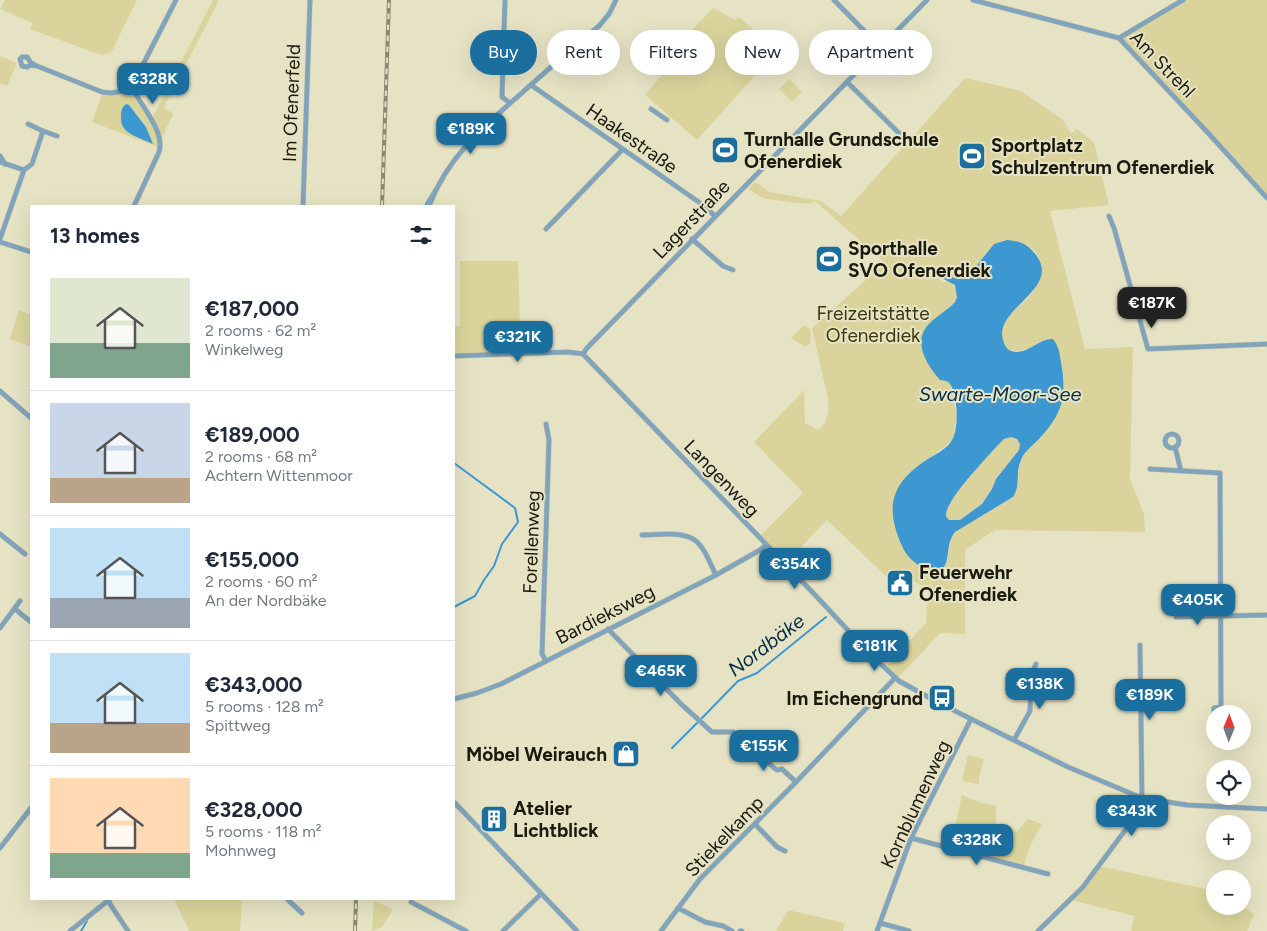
<!DOCTYPE html>
<meta charset="utf-8">
<style>
body{margin:0;font-family:Figtree,sans-serif;background:#f2f2f3;color:#1f2937;height:100vh;display:flex;flex-direction:column;font-size:19px;white-space:nowrap}
*{box-sizing:border-box;margin:0}
p{font-size:16px;color:#747a83}
.icon{flex:none;width:28px;height:28px;fill:none;stroke:currentColor;stroke-width:2;stroke-linecap:round;stroke-linejoin:round}
.map{position:relative;flex:1;overflow:hidden}
.drawer{position:absolute;left:30px;top:205px;width:425px;height:695px;display:flex;flex-direction:column;background:#fff;border-radius:0px;box-shadow:0 5px 20px #0002}
.drawer>*{flex:none}
.guide{position:absolute;left:470px;top:30px;width:475px;height:45px;display:flex;gap:10px}
.needle{width:32px;rotate:1deg}
.controls{position:absolute;left:1206px;top:705px;display:grid;gap:10px}
.controls a{display:grid;place-items:center;width:45px;height:45px;border-radius:50%;background:#fff;box-shadow:0 5px 20px #0002;font-size:25px}
.price{position:absolute;translate:-50% -42px;padding:0 11px;border-radius:10px;background:#1a6f9f;color:#fff;font-size:16px;line-height:32px;filter:drop-shadow(0 1px 2px #0008)}
.price::after{content:'';position:absolute;left:50%;top:30px;width:15px;height:11px;margin-left:-8px;background:inherit;clip-path:polygon(0 0,100% 0,50% 100%)}
.price.current{background:#222;color:#fff}
ul{padding:0;list-style:none}
li{display:flex;align-items:center;gap:15px;height:125px;padding:0 20px}
li+li{border-top:1px solid #e0e1e3}
li span{display:grid;place-items:center;flex:none;width:140px;height:100px;border-radius:0px;color:#555}
li>.icon{margin-inline-start:auto}
span .icon{width:60px;height:60px;fill:#fffc;stroke-width:1}
li b{font-size:21px}
h2{display:flex;justify-content:space-between;align-items:center;height:60px;padding:0 20px;font-size:21px}
.tag{padding:0 18px;border-radius:22px;background:#fff;box-shadow:0 5px 20px #0002;font-size:18px;line-height:45px}
.tag.current{background:#1a6f9f;color:#fff}
.map>svg:first-child{display:block}
.green{fill:#dad49c;fill-rule:evenodd}
.water{fill:#3d98d2;fill-rule:evenodd}
.lines{fill:none;stroke-linecap:round;stroke-linejoin:round}
.stream{stroke:#3d98d2;stroke-width:2}
.minor-casing{stroke:#c1bfa4;stroke-width:5.5}
.minor{stroke:#80a4bd;stroke-width:4.5}
.rail-casing{stroke:#8a8873;stroke-width:4}
.rail{stroke:#e6e3c5;stroke-width:2;stroke-dasharray:5.5;stroke-linecap:butt}
.labels{text-anchor:middle;stroke-width:4;stroke-linejoin:round;paint-order:stroke}
.street-label{font-size:19px;fill:#1b1a0f;stroke:#e6e3c5}
.poi-label{font-size:19px;font-weight:bold;fill:#1b1a0f;stroke:#e6e3c5;text-anchor:start}
.park-label{font-size:19px;fill:#3b360b;stroke:#e6e3c5}
.water-label{font-size:20px;font-style:italic;fill:#062e46;stroke:#e6e3c5}
</style>
<div class="map">
<svg width="1267" height="931" viewBox="0 0 1267 931">
<rect width="100%" height="100%" fill="#e6e3c5"/>
<!-- green -->
<g class="green">
<path d="M5,0H137L111,53L101,55L30,29L32,23L0,9Z"/>
<path d="M213,0H219L164,107L173,114L161,140L151,120Z"/>
<path d="M1183,0H1267V198L1122,40L1121,36Z"/>
<path d="M713,8L735,20L739,17L777,51L697,140L645,95L668,68L662,61Z"/>
<path d="M0,56L17,63L7,86L0,83Z"/>
<path d="M965,78L1021,91L1063,120L1071,133L1077,129L1094,142L1109,205L1050,211L1085,349L1133,347L1130,479L1144,514L1145,532L995,530L965,550V634L940,633L897,679L885,668L926,623L928,589L901,574L892,582L827,520L787,562L761,535L803,493L754,442L804,390L805,423L818,430C828,423 829,410 828,399L812,328L885,263L815,201L809,204L765,199L748,189L755,182L770,192L821,201L841,216ZM1007,240C1032,243 1046,254 1037,280C1036,283 1035,288 1034,291C1025,304 1009,311 1003,326C1001,330 1001,336 1003,341C1008,358 1028,349 1039,343L1059,352L1064,379V397L1020,461C1017,474 1020,487 1012,498L956,531L951,539L947,561L908,474L952,441L957,416L951,385L946,381L938,316C954,306 967,294 947,279L945,283L929,271L912,263L959,279L969,275L994,244Z"/>
<path d="M789,79L802,92L792,102L779,89Z"/>
<path d="M129,93L133,96L155,129L159,143L157,147L92,122L102,95Z"/>
<path d="M460,261H518L521,354L454,356V326H460Z"/>
<path d="M19,310L31,315V347L10,339Z"/>
<path d="M804,325L811,330L810,344L805,347L791,338Z"/>
<path d="M1011,437L1017,439L1020,444L1019,450L996,479L992,489L982,504L960,520H949L946,516C945,500 986,459 998,445L1004,439Z"/>
<path d="M968,755L984,759L979,778V784L962,781Z"/>
<path d="M962,795L978,802L996,806V826L1017,832L1028,819L1042,824L1031,844L1023,867L950,849Z"/>
<path d="M1099,866L1215,891V906H1242L1254,914L1247,931H1131L1134,916L1070,900Z"/>
<path d="M174,899H242L240,931H189Z"/>
<path d="M374,901L393,909L382,927L372,931Z"/>
<path d="M788,910L845,923L843,931H776Z"/>
</g>
<!-- water -->
<g class="water">
<path d="M126,104L129,105L146,127L153,144C141,138 120,134 121,118C121,112 121,108 126,104Z"/>
<path d="M1007,240C1020,241 1028,244 1036,255C1062,289 993,309 1003,340C1004,344 1006,348 1009,350C1025,358 1038,338 1053,339C1060,347 1060,358 1062,368C1067,400 1060,417 1038,440C1032,446 1024,452 1021,460C1015,473 1021,485 1013,497L955,532C952,536 950,540 949,546C947,556 948,573 933,571C920,569 907,558 902,546C884,506 892,482 928,459C936,454 948,448 952,440C959,429 958,395 950,384C948,381 944,380 940,380C928,366 912,343 928,325C936,316 947,311 955,302L957,297L955,285L929,271L959,279L969,275L994,244ZM1011,437L1017,439L1020,444L1019,450L996,479L992,489L982,504L960,520H949L946,516C945,500 986,459 998,445L1004,439Z"/>
</g>
<g class="lines">
<!-- stream -->
<g class="stream">
<path d="M425,206L434,190"/>
<path d="M454,463L515,508L518,522L502,544L494,566L484,580L475,596L454,607"/>
<path d="M702,718L738,681L757,673L826,617"/>
<path d="M672,748L698,722"/>
<path d="M81,931L87,921"/>
</g>
<!-- minor casing -->
<g class="minor-casing">
<g id="minor">
<path d="M505,0L502,97L510,103"/>
<path d="M834,0L881,48"/>
<path d="M973,0L1119,38L1210,135L1267,198"/>
<path d="M1119,38L1183,0"/>
<path d="M37,66L31,65L27,67L22,66L20,59L22,57H27L31,63L37,66L102,92L111,93L130,90"/>
<path d="M847,82L903,137"/>
<path d="M531,85L703,205L715,216"/>
<path d="M651,109L667,120"/>
<path d="M28,124L43,131"/>
<path d="M0,156L5,164"/>
<path d="M0,162L24,170L0,239"/>
<path d="M24,170L32,164L43,131L57,136"/>
<path d="M134,206L159,152C165,133 144,109 135,93L130,90L176,0"/>
<path d="M303,206L310,0"/>
<path d="M429,206C448,156 484,126 523,92C548,69 573,48 599,26L609,14L616,0"/>
<path d="M1109,216L1114,228L1148,349L1267,344"/>
<path d="M546,229L622,150"/>
<path d="M692,239L723,266L733,270"/>
<path d="M0,242L31,252"/>
<path d="M583,354L817,597L870,654L899,681L939,703L1068,767L1142,798L1187,805L1267,809"/>
<path d="M583,354L587,348L927,0"/>
<path d="M454,356L568,352L583,354"/>
<path d="M0,391L31,418"/>
<circle cx="1172" cy="441" r="7"/>
<path d="M1175,447L1181,471"/>
<path d="M1150,469L1220,473L1221,707L1226,714"/>
<path d="M0,534L25,554"/>
<path d="M642,535C657,535 680,531 693,539C704,545 710,564 716,575"/>
<path d="M15,609L31,622"/>
<path d="M1176,617L1267,615"/>
<path d="M0,628L20,601"/>
<path d="M608,629L681,704L712,732H733L736,737"/>
<path d="M546,661L542,654L549,440L546,424"/>
<path d="M454,699L477,693L501,684L716,575L760,550L766,545"/>
<path d="M1215,727H1213L1214,708L1221,707"/>
<path d="M1014,740L1030,711L1031,675L1036,664"/>
<path d="M748,742L774,768L777,770L782,769L796,782"/>
<path d="M454,802L577,931"/>
<path d="M755,824L777,847L785,851"/>
<path d="M911,838L1048,874"/>
<path d="M0,848L31,808"/>
<path d="M287,899L302,913"/>
<path d="M108,901L128,931"/>
<path d="M411,902L466,931"/>
<path d="M678,908L705,922L723,926L732,931"/>
<path d="M880,923L909,931"/>
<path d="M70,931L110,899"/>
<path d="M503,931L541,894"/>
<path d="M661,931L700,879L796,782L895,678"/>
<path d="M740,931H742"/>
<path d="M877,931L911,838L971,719"/>
<path d="M1038,931L1083,887L1129,825L1140,805L1142,798L1140,645"/>
</g>
</g>
<!-- minor -->
<use href="#minor" class="minor"/>
<!-- rail casing -->
<g class="rail-casing">
<g id="rail">
<path d="M382,206L389,0"/>
<path d="M355,931L356,899"/>
</g>
</g>
<!-- rail -->
<use href="#rail" class="rail"/>
</g>
<!-- icons -->
<defs>
<g id="stadium-square" transform="scale(1.4375)"><rect x="-9" y="-9" width="18" height="18" rx="4" fill="#1a6f9f" stroke="#e6e3c5"/><path d="M0-5a6.5 5 0 1 0 0 10a6.5 5 0 1 0 0-10ZM-3.5-1.8h7v3.6h-7Z" fill="#fff"/></g>
<g id="civic-square" transform="scale(1.4375)"><rect x="-9" y="-9" width="18" height="18" rx="4" fill="#1a6f9f" stroke="#e6e3c5"/><path d="M-.6-6.5H3V-4.5H.6V-3L4-1V1h2V6H-6V1h2V-1L-.6-3ZM-1.2 2.5V6h2.4V2.5Z" fill="#fff"/></g>
<g id="bus-square" transform="scale(1.4375)"><rect x="-9" y="-9" width="18" height="18" rx="4" fill="#1a6f9f" stroke="#e6e3c5"/><path d="M-5-6H5V4H4V6H2V4H-2V6H-4V4H-5ZM-3.5-4V0h7V-4ZM-3.5 1.2v1.5H-2V1.2ZM2 1.2v1.5H3.5V1.2Z" fill="#fff"/></g>
<g id="shop-square" transform="scale(1.4375)"><rect x="-9" y="-9" width="18" height="18" rx="4" fill="#1a6f9f" stroke="#e6e3c5"/><path d="M-5-2.5h2.3a2.7 3.5 0 0 1 5.4 0H5L5.5 6h-11ZM-1.5-2.5h3a1.5 2.3 0 0 0-3 0Z" fill="#fff"/></g>
<g id="building-square" transform="scale(1.4375)"><rect x="-9" y="-9" width="18" height="18" rx="4" fill="#1a6f9f" stroke="#e6e3c5"/><path d="M-4-6H4V6H1V3H-1V6H-4ZM-2.5-4.3h1.7v1.8h-1.7ZM.8-4.3h1.7v1.8H.8ZM-2.5-1h1.7V.8h-1.7ZM.8-1h1.7V.8H.8Z" fill="#fff"/></g>
</defs>
<g fill-rule="evenodd">
<use href="#stadium-square" x="725" y="150"/>
<use href="#stadium-square" x="972" y="156"/>
<use href="#stadium-square" x="829" y="259"/>
<use href="#civic-square" x="900" y="583"/>
<use href="#bus-square" x="942" y="698"/>
<use href="#shop-square" x="626" y="754"/>
<use href="#building-square" x="494" y="819"/>
</g>
<g class="labels">
<!-- street labels -->
<g class="street-label">
<text transform="translate(1163 64) rotate(46)" y="7">Am Strehl</text>
<text transform="translate(291 103) rotate(-88)" y="7">Im Ofenerfeld</text>
<text transform="translate(632 138) rotate(35)" y="7">Haakestraße</text>
<text transform="translate(691 219) rotate(-46)" y="7">Lagerstraße</text>
<text transform="translate(722 478) rotate(46)" y="7">Langenweg</text>
<text transform="translate(531 542) rotate(-88)" y="7">Forellenweg</text>
<text transform="translate(605 614) rotate(-27)" y="7">Bardieksweg</text>
<text transform="translate(915 804) rotate(-65)" y="7">Kornblumenweg</text>
<text transform="translate(724 836) rotate(-46)" y="7">Stiekelkamp</text>
</g>
<!-- poi labels -->
<g class="poi-label">
<text x="744" y="146">Turnhalle Grundschule<tspan x="744" dy="22">Ofenerdiek</tspan></text>
<text x="991" y="152">Sportplatz<tspan x="991" dy="22">Schulzentrum Ofenerdiek</tspan></text>
<text x="848" y="255">Sporthalle<tspan x="848" dy="22">SVO Ofenerdiek</tspan></text>
<text x="919" y="579">Feuerwehr<tspan x="919" dy="22">Ofenerdiek</tspan></text>
<text x="923" y="705" text-anchor="end">Im Eichengrund</text>
<text x="607" y="761" text-anchor="end">Möbel Weirauch</text>
<text x="513" y="815">Atelier<tspan x="513" dy="22">Lichtblick</tspan></text>
</g>
<!-- park labels -->
<g class="park-label">
<text x="873" y="320">Freizeitstätte<tspan x="873" dy="22">Ofenerdiek</tspan></text>
</g>
<!-- water labels -->
<g class="water-label">
<text x="1000" y="401">Swarte-Moor-See</text>
<text transform="translate(766 645) rotate(-37)" y="7">Nordbäke</text>
</g>
</g>
</svg>
<div class="controls">
<a><svg class="needle" viewBox="-14 -14 28 28"><path d="M0-13l5 13h-10z" fill="#e53935"/><path d="M0 13l5-13h-10z" fill="#747a83"/></svg></a>
<a><svg class="icon" aria-label="locate" viewBox="0 0 24 24"><circle cx="12" cy="12" r="6"/><path d="M12 2v4M12 18v4M2 12h4M18 12h4"/></svg></a>
<a>+</a>
<a>−</a>
</div>
<b class="price" style="left:153px;top:105px">€328K</b>
<b class="price" style="left:471px;top:155px">€189K</b>
<b class="price current" style="left:1152px;top:329px">€187K</b>
<b class="price" style="left:518px;top:363px">€321K</b>
<b class="price" style="left:795px;top:590px">€354K</b>
<b class="price" style="left:1198px;top:626px">€405K</b>
<b class="price" style="left:875px;top:672px">€181K</b>
<b class="price" style="left:661px;top:697px">€465K</b>
<b class="price" style="left:1040px;top:710px">€138K</b>
<b class="price" style="left:1150px;top:721px">€189K</b>
<b class="price" style="left:764px;top:772px">€155K</b>
<b class="price" style="left:1132px;top:837px">€343K</b>
<b class="price" style="left:977px;top:866px">€328K</b>
<div class="guide">
<a class="tag current">Buy</a>
<a class="tag">Rent</a>
<a class="tag">Filters</a>
<a class="tag">New</a>
<a class="tag">Apartment</a>
</div>
<section class="drawer">
<h2>13 homes<svg class="icon" aria-label="filters" viewBox="0 0 24 24"><path d="M4 7h16M4 17h16"/><circle cx="9" cy="7" r="2"/><circle cx="15" cy="17" r="2"/></svg></h2>
<ul>
<li><span style="background:linear-gradient(#dfe7d0 65%,#7fa58c 0)"><svg class="icon" aria-label="home" viewBox="0 0 24 24"><path d="M3 11l9-7 9 7M6 9v11h12V9"/></svg></span><div><b>€187,000</b><p>2 rooms · 62 m²</p><p>Winkelweg</p></div></li>
<li><span style="background:linear-gradient(#c9d6e8 75%,#b9a48a 0)"><svg class="icon" aria-label="home" viewBox="0 0 24 24"><path d="M3 11l9-7 9 7M6 9v11h12V9"/></svg></span><div><b>€189,000</b><p>2 rooms · 68 m²</p><p>Achtern Wittenmoor</p></div></li>
<li><span style="background:linear-gradient(#bfe0f5 70%,#9aa5b1 0)"><svg class="icon" aria-label="home" viewBox="0 0 24 24"><path d="M3 11l9-7 9 7M6 9v11h12V9"/></svg></span><div><b>€155,000</b><p>2 rooms · 60 m²</p><p>An der Nordbäke</p></div></li>
<li><span style="background:linear-gradient(#bfe0f5 70%,#b9a48a 0)"><svg class="icon" aria-label="home" viewBox="0 0 24 24"><path d="M3 11l9-7 9 7M6 9v11h12V9"/></svg></span><div><b>€343,000</b><p>5 rooms · 128 m²</p><p>Spittweg</p></div></li>
<li><span style="background:linear-gradient(#ffd9b3 75%,#7fa58c 0)"><svg class="icon" aria-label="home" viewBox="0 0 24 24"><path d="M3 11l9-7 9 7M6 9v11h12V9"/></svg></span><div><b>€328,000</b><p>5 rooms · 118 m²</p><p>Mohnweg</p></div></li>
</ul>
</section>
</div>
